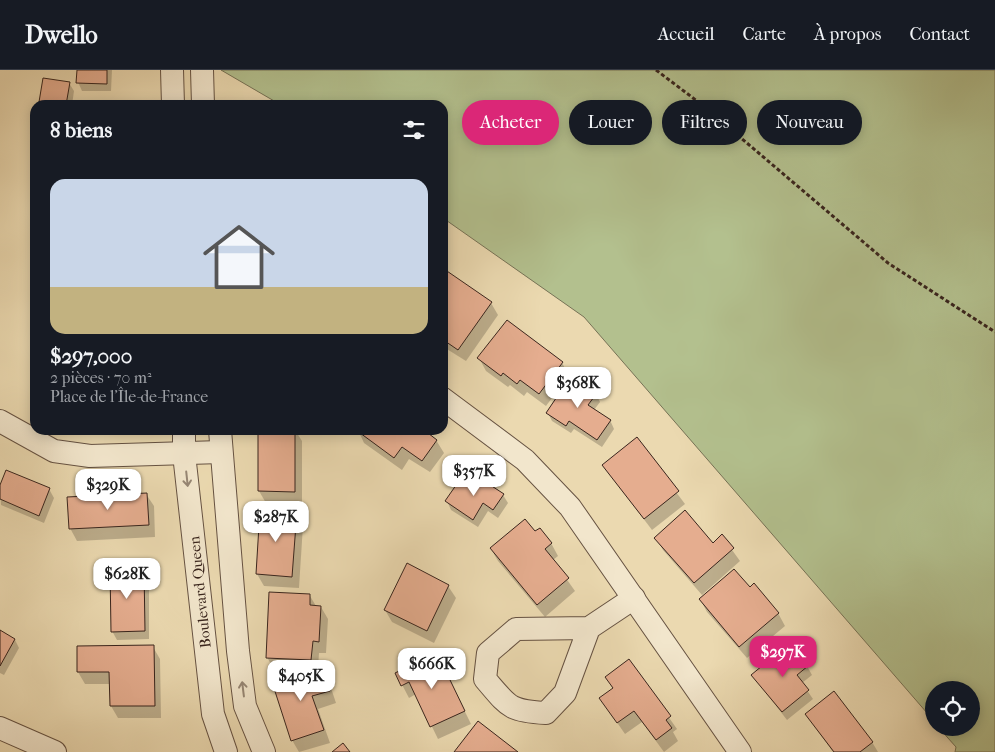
<!DOCTYPE html>
<html lang="fr">
<meta charset="utf-8">
<style>
body{margin:0;font-family:"IM FELL French Canon",serif;background:#242831;color:#f1f3f6;height:100vh;display:flex;flex-direction:column;font-size:19px;white-space:nowrap}
*{box-sizing:border-box;margin:0}
p{font-size:16px;color:#9ea1a6}
.icon{flex:none;width:28px;height:28px;fill:none;stroke:currentColor;stroke-width:2;stroke-linecap:round;stroke-linejoin:round}
.map{position:relative;flex:1;overflow:hidden}
.drawer{position:absolute;left:30px;top:30px;width:418px;height:335px;display:flex;flex-direction:column;background:#171b24;border-radius:15px;box-shadow:0 2px 12px #0003}
.drawer>*{flex:none}
.guide{position:absolute;left:462px;top:30px;width:458px;height:45px;display:flex;gap:10px}
.buttons{position:absolute;left:925px;top:611px;display:grid;gap:10px}
.buttons a{display:grid;place-items:center;width:55px;height:55px;border-radius:50%;background:#171b24;box-shadow:0 2px 12px #0003;font-size:25px}
.price{position:absolute;translate:-50% -42px;padding:0 11px;border-radius:10px;background:#fff;color:#222;font-size:16px;line-height:32px;filter:drop-shadow(0 1px 2px #0008)}
.price::after{content:'';position:absolute;left:50%;top:30px;width:15px;height:11px;margin-left:-8px;background:inherit;clip-path:polygon(0 0,100% 0,50% 100%)}
.price.selected{background:#db2777;color:#fff}
ul{padding:0;list-style:none}
li{display:grid;align-content:center;gap:10px;height:265px;padding:0 20px}
li+li{border-top:1px solid #363941}
li span{display:grid;place-items:center;height:155px;border-radius:15px;color:#555}
li>.icon{margin-inline-start:auto}
span .icon{width:90px;height:90px;fill:#fffc;stroke-width:1}
li b{font-size:21px}
h2{display:flex;justify-content:space-between;align-items:center;height:60px;padding:0 20px;font-size:21px}
.chip{padding:0 18px;border-radius:22px;background:#171b24;box-shadow:0 2px 12px #0003;font-size:18px;line-height:45px}
.chip.selected{background:#db2777;color:#fff}
header{display:flex;align-items:center;gap:30px;box-sizing:border-box;height:70px;padding:0 25px;background:#171b24;border-bottom:1px solid #363941}
header strong{font-size:24px}
nav{display:flex;gap:28px;margin-inline-start:auto;font-size:18px}
.map>svg:first-child{display:block}
.green{fill:#b3c08e;stroke:#767256}
.shadow{fill:#0003}
.building{fill:#e5ad8f;stroke:#39251d}
.lines{fill:none;stroke-linecap:round;stroke-linejoin:round}
.street-casing{stroke:#665242;stroke-width:24}
.path{stroke:#39251d;stroke-width:3;stroke-dasharray:4 2.5;stroke-linecap:butt}
.street{stroke:#f2e6cc;stroke-width:22}
.oneway{stroke:#968674}
.labels{text-anchor:middle;stroke-width:5;stroke-linejoin:round;paint-order:stroke}
.street-label{font-size:15px;fill:#39251d;stroke:#f2e6cc}
</style>
<header>
<strong>Dwello</strong>
<nav><a>Accueil</a><a>Carte</a><a>À propos</a><a>Contact</a></nav>
</header>
<div class="map">
<svg width="995" height="682" viewBox="0 0 995 682">
<rect width="100%" height="100%" fill="#ebd9b0"/>
<filter id="stains"><feTurbulence type="fractalNoise" baseFrequency=".004" numOctaves="4"/><feColorMatrix values="0 0 0 0 .2 0 0 0 0 .09 0 0 0 0 .02 0 0 0 .5 -.17"/></filter>
<radialGradient id="worn" r=".72"><stop offset=".6" stop-color="#630" stop-opacity="0"/><stop offset="1" stop-color="#630" stop-opacity=".3"/></radialGradient>
<!-- green -->
<path class="green" d="M221,0H995V682H955L956,677L939,658H971V620H934V651L584,247L443,148L442,35H281Z"/>
<!-- shadow -->
<g class="shadow">
<path d="M78,0H112L111,21H82L78,12Z"/>
<path d="M69,13L74,21L72,35H42L40,32Z"/>
<path d="M444,201L491,233L498,245L466,291L442,276Z"/>
<path d="M479,288L562,293L569,305L546,336L527,322L524,326L510,315L508,317L486,301Z"/>
<path d="M596,324L600,332L594,340L610,350L614,359L602,377L574,359L571,363L552,351L548,343Z"/>
<path d="M259,360H295L302,371V434L266,433L259,421Z"/>
<path d="M358,360H421L436,370L444,383L430,402L409,389L402,400L364,373Z"/>
<path d="M636,369L685,434L652,460L603,395Z"/>
<path d="M0,418L49,419L54,428L44,453L1,435Z"/>
<path d="M476,419L503,425L508,433L498,448L488,441L478,457L451,440L447,431Z"/>
<path d="M146,424L154,436L155,467L77,471L70,458Z"/>
<path d="M296,443L303,455L299,518L264,516L257,504Z"/>
<path d="M535,463L551,473L558,486L553,490L575,521L545,547L498,491L491,479Z"/>
<path d="M722,466L740,491L702,525L663,480L656,468L713,474Z"/>
<path d="M144,500L149,508V569L117,570L112,561Z"/>
<path d="M448,516L456,528L434,573L392,552L385,540Z"/>
<path d="M750,519L778,543L785,556L747,588L707,542L700,529Z"/>
<path d="M310,526L316,536L321,537L328,549L326,583H319L318,598L321,597L328,609L336,633L318,639L330,673L299,682L292,670L306,602L274,600L267,587Z"/>
<path d="M0,561L15,570L19,578L4,605L0,603Z"/>
<path d="M153,577L160,589L161,648H118L111,636V614H85L78,602Z"/>
<path d="M437,585L471,654L438,669L416,624L409,628L396,603Z"/>
<path d="M629,591L677,659L673,662L678,671L664,682L642,652L625,664L600,628L613,619L606,607Z"/>
<path d="M807,596L812,605L802,613L813,629L787,650L753,606Z"/>
<path d="M806,644L872,672L878,682H833Z"/>
</g>
<!-- building -->
<g class="building">
<path d="M77,0H107V14L76,13Z"/>
<path d="M43,8L70,12L66,35L39,32Z"/>
<path d="M444,199L492,232L458,280L442,269Z"/>
<path d="M507,250L563,292L539,324L520,310L517,314L503,303L501,306L477,288Z"/>
<path d="M571,306L597,323L588,335L611,350L597,370L569,351L566,356L546,343Z"/>
<path d="M258,360H295V422L258,421Z"/>
<path d="M356,360H424L437,370L422,391L402,377L394,388Z"/>
<path d="M637,367L679,421L644,449L602,395Z"/>
<path d="M6,400L50,418L39,446L0,429V415Z"/>
<path d="M461,408L475,418L481,409L504,424L493,440L483,433L473,450L445,431Z"/>
<path d="M147,423L149,455L69,459L67,427Z"/>
<path d="M260,439L297,441L292,507L256,504Z"/>
<path d="M685,440L713,473L722,464L734,478L694,513L654,468Z"/>
<path d="M525,449L535,461L540,458L552,473L545,479L569,508L537,535L490,478Z"/>
<path d="M407,493L449,515L427,561L384,540Z"/>
<path d="M110,499H144L145,561L111,562Z"/>
<path d="M734,499L750,517L754,513L779,543L739,577L699,529Z"/>
<path d="M269,522L310,524V535L321,536L319,572L313,571L311,590L266,588Z"/>
<path d="M0,560L15,569L0,596Z"/>
<path d="M790,573L808,596L797,605L809,620L782,642L751,605Z"/>
<path d="M154,575L155,636H110L109,602H77V576Z"/>
<path d="M437,583L465,641L430,657L409,612L401,616L395,603Z"/>
<path d="M629,589L671,646L666,650L672,658L656,670L634,641L617,653L599,628L613,618L605,607Z"/>
<path d="M321,596L330,621L312,626L324,660L291,671L272,612Z"/>
<path d="M834,621L873,672L860,682H834L805,644Z"/>
<path d="M478,651L518,682H454Z"/>
<path d="M343,673L350,682H332Z"/>
</g>
<g class="lines">
<!-- street casing -->
<g class="street-casing">
<g id="street">
<path d="M172,0L173,35"/>
<path d="M202,0L203,35"/>
<path d="M442,328L525,390L570,437L740,682"/>
<path d="M0,351L54,381L90,386L221,382"/>
<path d="M184,360V384L213,644L226,682"/>
<path d="M220,360L238,581L245,636L264,682"/>
<path d="M589,558L565,623L546,643C509,641 509,637 485,609L488,583L516,559L589,558L634,528"/>
<path d="M0,658L55,682"/>
</g>
</g>
<!-- path -->
<path class="path" d="M656,0L701,34L888,193L995,262"/>
<!-- street -->
<use href="#street" class="street"/>
</g>
<!-- one-way arrows -->
<defs><path id="oneway-shaft" d="M-6 0H5M1.5-3L5.5 0L1.5 3" fill="none" stroke-width="1.6" stroke-linecap="round" stroke-linejoin="round" transform="scale(1.25)"/></defs>
<g class="oneway">
<use href="#oneway-shaft" transform="translate(187 409) rotate(84)"/>
<use href="#oneway-shaft" transform="translate(243 619) rotate(-97)"/>
</g>
<g class="labels">
<!-- street labels -->
<g class="street-label">
<text transform="translate(200 522) rotate(-96)" y="5">Boulevard Queen</text>
</g>
</g>
<rect width="100%" height="100%" filter="url(#stains)"/>
<rect width="100%" height="100%" fill="url(#worn)"/>
</svg>
<div class="buttons">
<a><svg class="icon" aria-label="locate" viewBox="0 0 24 24"><circle cx="12" cy="12" r="6"/><path d="M12 2v4M12 18v4M2 12h4M18 12h4"/></svg></a>
</div>
<b class="price" style="left:578px;top:339px">$368K</b>
<b class="price" style="left:474px;top:427px">$357K</b>
<b class="price" style="left:108px;top:441px">$329K</b>
<b class="price" style="left:276px;top:473px">$287K</b>
<b class="price" style="left:127px;top:530px">$628K</b>
<b class="price selected" style="left:783px;top:608px">$297K</b>
<b class="price" style="left:432px;top:620px">$666K</b>
<b class="price" style="left:301px;top:632px">$405K</b>
<div class="guide">
<a class="chip selected">Acheter</a>
<a class="chip">Louer</a>
<a class="chip">Filtres</a>
<a class="chip">Nouveau</a>
</div>
<section class="drawer">
<h2>8 biens<svg class="icon" aria-label="filters" viewBox="0 0 24 24"><path d="M4 7h16M4 17h16"/><circle cx="9" cy="7" r="2"/><circle cx="15" cy="17" r="2"/></svg></h2>
<ul>
<li><span style="background:linear-gradient(#c9d6e8 70%,#c2b280 0)"><svg class="icon" aria-label="home" viewBox="0 0 24 24"><path d="M3 11l9-7 9 7M6 9v11h12V9"/></svg></span><div><b>$297,000</b><p>2 pièces · 70 m²</p><p>Place de l'Île-de-France</p></div></li>
</ul>
</section>
</div>
